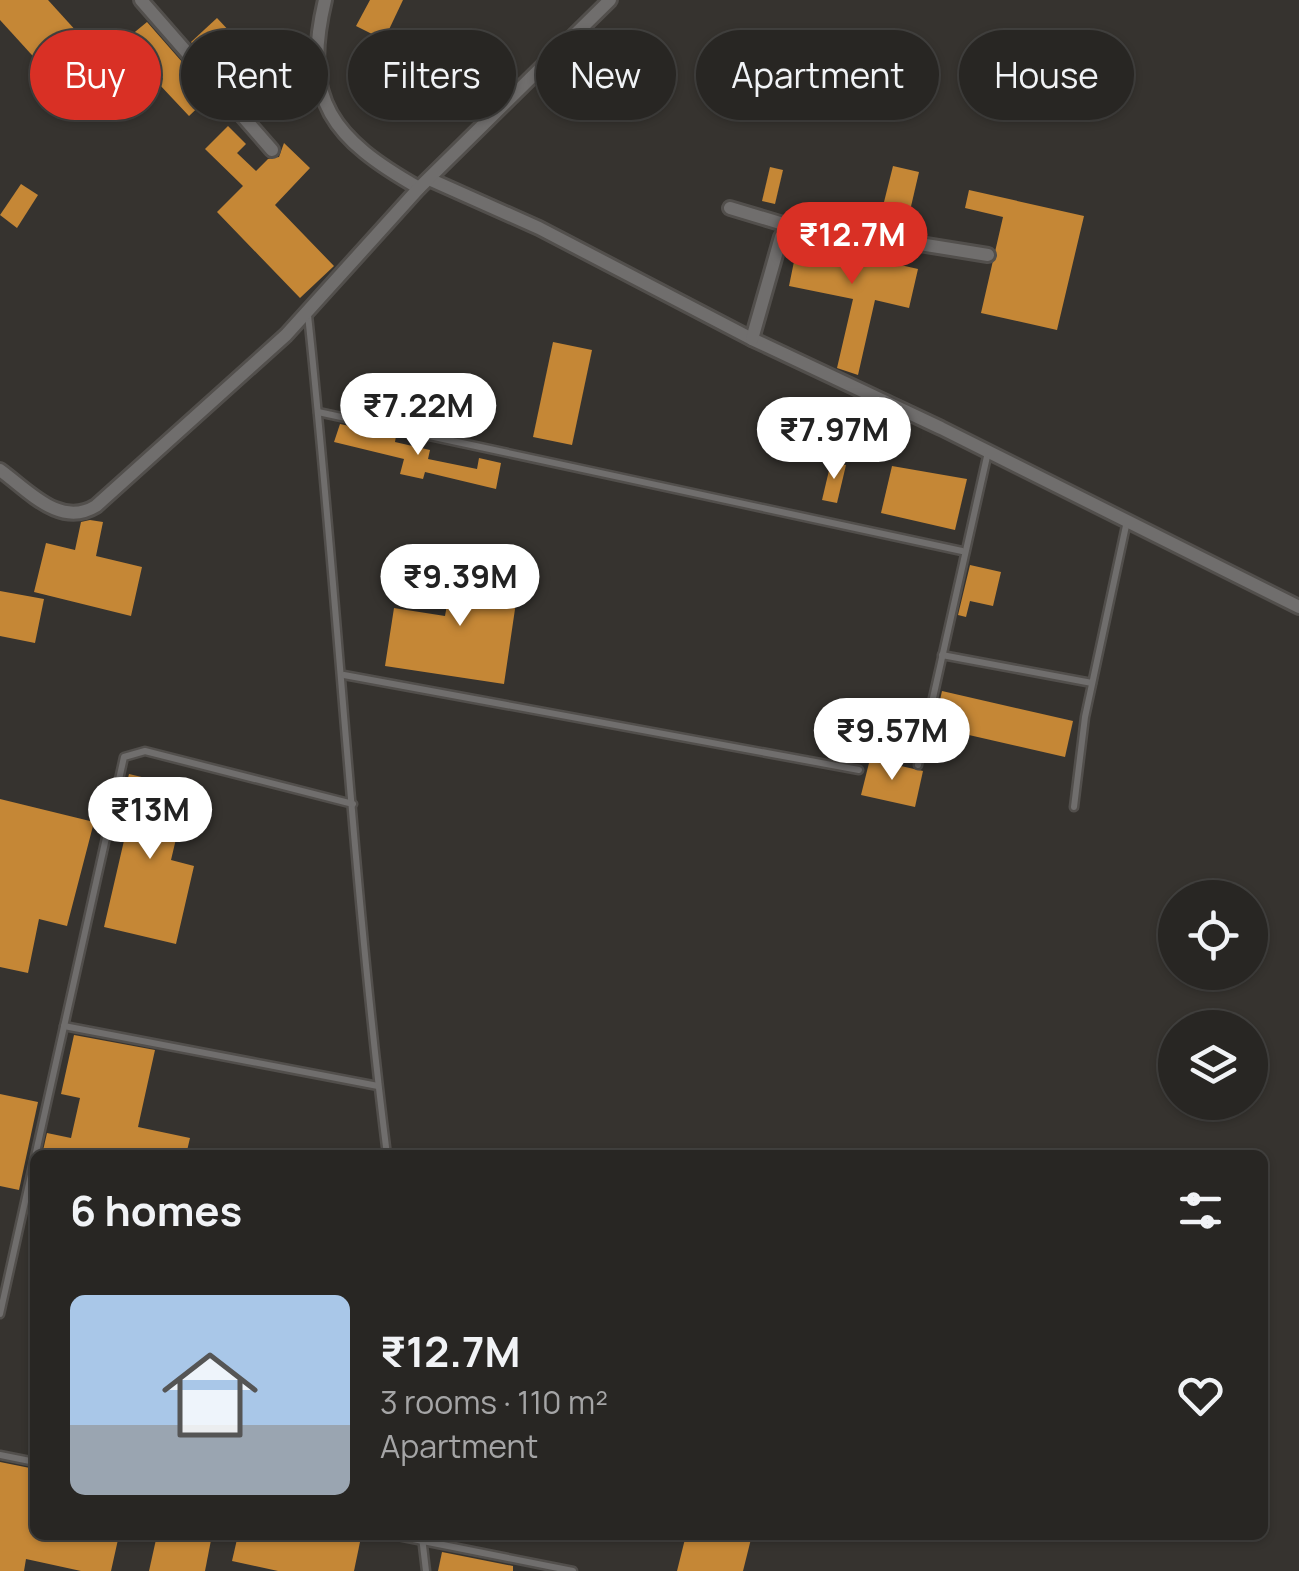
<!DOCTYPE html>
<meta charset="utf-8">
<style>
body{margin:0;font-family:Manrope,sans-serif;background:#343230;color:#f1f3f6;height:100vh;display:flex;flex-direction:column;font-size:38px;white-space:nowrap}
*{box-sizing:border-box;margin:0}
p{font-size:32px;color:#a5a5a6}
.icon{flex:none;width:55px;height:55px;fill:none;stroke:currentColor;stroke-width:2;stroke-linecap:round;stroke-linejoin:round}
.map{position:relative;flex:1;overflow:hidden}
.side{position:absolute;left:30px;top:1150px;width:1238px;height:390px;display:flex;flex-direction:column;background:#282623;border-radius:15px;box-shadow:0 2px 8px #0004,0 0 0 2px #444341}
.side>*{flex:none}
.banner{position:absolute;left:30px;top:30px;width:1240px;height:90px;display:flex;gap:20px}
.tools{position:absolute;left:1158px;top:880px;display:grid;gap:20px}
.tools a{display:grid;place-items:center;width:110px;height:110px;border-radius:50%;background:#282623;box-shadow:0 2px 8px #0004,0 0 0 2px #444341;font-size:50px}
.price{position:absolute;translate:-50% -85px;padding:0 22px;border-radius:35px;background:#fff;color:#222;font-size:32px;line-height:65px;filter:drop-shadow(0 2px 5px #0008)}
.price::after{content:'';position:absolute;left:50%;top:60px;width:30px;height:22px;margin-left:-15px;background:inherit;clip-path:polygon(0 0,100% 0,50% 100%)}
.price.selected{background:#d93025;color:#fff}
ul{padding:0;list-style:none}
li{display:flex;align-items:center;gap:30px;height:250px;padding:0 40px}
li+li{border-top:2px solid #444341}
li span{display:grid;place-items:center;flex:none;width:280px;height:200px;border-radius:15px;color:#555}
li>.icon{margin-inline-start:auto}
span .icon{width:120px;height:120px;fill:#fffc;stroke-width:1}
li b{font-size:42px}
h2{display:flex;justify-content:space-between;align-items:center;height:120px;padding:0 40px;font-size:42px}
.tag{padding:0 35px;border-radius:45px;background:#282623;box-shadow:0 2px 8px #0004,0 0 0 2px #444341;font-size:35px;line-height:90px}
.tag.selected{background:#d93025;color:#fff}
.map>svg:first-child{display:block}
.building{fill:#c58736}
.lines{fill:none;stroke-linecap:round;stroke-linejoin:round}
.service-casing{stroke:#524f4c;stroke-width:11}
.minor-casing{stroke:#524f4c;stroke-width:18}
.service{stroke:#706e6d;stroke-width:6}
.minor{stroke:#706e6d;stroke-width:12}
</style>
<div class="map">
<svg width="1299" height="1571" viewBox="0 0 1299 1571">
<rect width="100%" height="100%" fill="#36332f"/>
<!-- building -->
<g class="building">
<path d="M0,0H48L78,33L41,65L0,20Z"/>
<path d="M370,0H403L384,40L356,26Z"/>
<path d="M217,18L247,50L220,75L191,42Z"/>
<path d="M147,22L211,95L189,116L158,83L163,79L142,52L132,60L119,45Z"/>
<path d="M228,126L246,144L237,153L256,171L268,159L279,157L284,143L310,168L275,205L334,266L300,298L217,212L243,186L205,149Z"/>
<path d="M893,166L919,172L906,228L879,222Z"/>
<path d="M770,167L783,170L775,204L762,201Z"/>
<path d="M21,184L38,195L17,228L0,215Z"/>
<path d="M969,190L1084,216L1057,330L981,313L1003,217L965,208Z"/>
<path d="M799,237L885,255L883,261L918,269L909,308L875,300L858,375L837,368L853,299L789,286Z"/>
<path d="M553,342L592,350L572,445L533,437Z"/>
<path d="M340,424L396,436L395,442L430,450L428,459L477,469L479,458L501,463L496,489L425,472L423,479L400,474L404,459L334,442Z"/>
<path d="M831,462L846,465L837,503L822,500Z"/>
<path d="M892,466L967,479L955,530L881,513Z"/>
<path d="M90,520L103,522L96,556L142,567L131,616L34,592L46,543L75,550L81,522Z"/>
<path d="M454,565L520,575L504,684L385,666L394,608L445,616Z"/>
<path d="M970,565L1001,572L993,606L970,601L966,617L958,615Z"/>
<path d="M0,591L44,599L35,643L0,636Z"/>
<path d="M942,691L1073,721L1065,757L934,727Z"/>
<path d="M870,759L923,771L915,807L861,795Z"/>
<path d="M129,774L188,788L171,860L194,866L176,944L104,927L126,832L115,830Z"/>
<path d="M0,799L94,822L67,926L39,919L28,973L0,967Z"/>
<path d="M74,1035L155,1050L138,1127L190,1138L186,1155H42L47,1133L71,1138L80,1098L61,1094Z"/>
<path d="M0,1094L38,1102L19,1190L0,1186Z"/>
<path d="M0,1462L35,1469V1535H119L111,1571H81L26,1559L24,1571H0Z"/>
<path d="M157,1535H212L205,1571H149Z"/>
<path d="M238,1535H325L360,1542L354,1571H278L232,1561Z"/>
<path d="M686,1535H752L743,1571H677Z"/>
<path d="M442,1552L513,1566V1571H438Z"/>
</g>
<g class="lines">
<!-- service casing -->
<g class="service-casing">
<g id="service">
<path d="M308,315C338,595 352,876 387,1155"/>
<path d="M318,412L962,551"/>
<path d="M942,655L1092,683"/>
<path d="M344,675L859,770"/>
<path d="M918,765L988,452"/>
<path d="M1074,807L1085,717L1127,521"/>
<path d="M64,1026L378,1086"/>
<path d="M0,1314L124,757L145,751L353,804"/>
<path d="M0,1455L35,1462"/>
<path d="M393,1535L573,1571"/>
<path d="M422,1537L426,1571"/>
</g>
</g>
<!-- minor casing -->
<g class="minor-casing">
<g id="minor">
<path d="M141,0L272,150"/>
<path d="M325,0C301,101 333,139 419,188"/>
<path d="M429,179L539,228L752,339L941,428L1299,607"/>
<path d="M730,208L790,226"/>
<path d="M752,339L781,237L795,224L988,255"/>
<path d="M0,470C29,491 60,528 96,506L286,335L419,188L610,0"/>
</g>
</g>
<!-- service -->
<use href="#service" class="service"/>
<!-- minor -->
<use href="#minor" class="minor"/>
</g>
</svg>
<div class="tools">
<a><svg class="icon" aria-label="locate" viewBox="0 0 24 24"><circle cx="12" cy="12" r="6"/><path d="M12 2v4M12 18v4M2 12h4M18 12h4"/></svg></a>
<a><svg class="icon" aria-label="layers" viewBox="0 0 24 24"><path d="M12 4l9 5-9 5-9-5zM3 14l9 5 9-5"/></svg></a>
</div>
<b class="price selected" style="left:852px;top:287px">₹12.7M</b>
<b class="price" style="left:418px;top:458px">₹7.22M</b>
<b class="price" style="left:834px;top:482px">₹7.97M</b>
<b class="price" style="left:460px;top:629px">₹9.39M</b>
<b class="price" style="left:892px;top:783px">₹9.57M</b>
<b class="price" style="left:150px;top:862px">₹13M</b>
<div class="banner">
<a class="tag selected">Buy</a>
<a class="tag">Rent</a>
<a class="tag">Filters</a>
<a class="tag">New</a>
<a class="tag">Apartment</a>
<a class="tag">House</a>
</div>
<section class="side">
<h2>6 homes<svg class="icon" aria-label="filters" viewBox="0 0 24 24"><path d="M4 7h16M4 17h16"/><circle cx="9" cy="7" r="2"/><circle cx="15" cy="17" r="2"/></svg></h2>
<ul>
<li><span style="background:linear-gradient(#a9c7e8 65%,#9aa5b1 0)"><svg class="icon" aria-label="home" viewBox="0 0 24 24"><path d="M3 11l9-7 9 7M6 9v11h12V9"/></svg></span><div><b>₹12.7M</b><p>3 rooms · 110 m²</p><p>Apartment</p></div><svg class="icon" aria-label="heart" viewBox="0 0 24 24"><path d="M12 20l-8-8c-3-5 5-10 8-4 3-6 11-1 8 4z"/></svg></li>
</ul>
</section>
</div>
